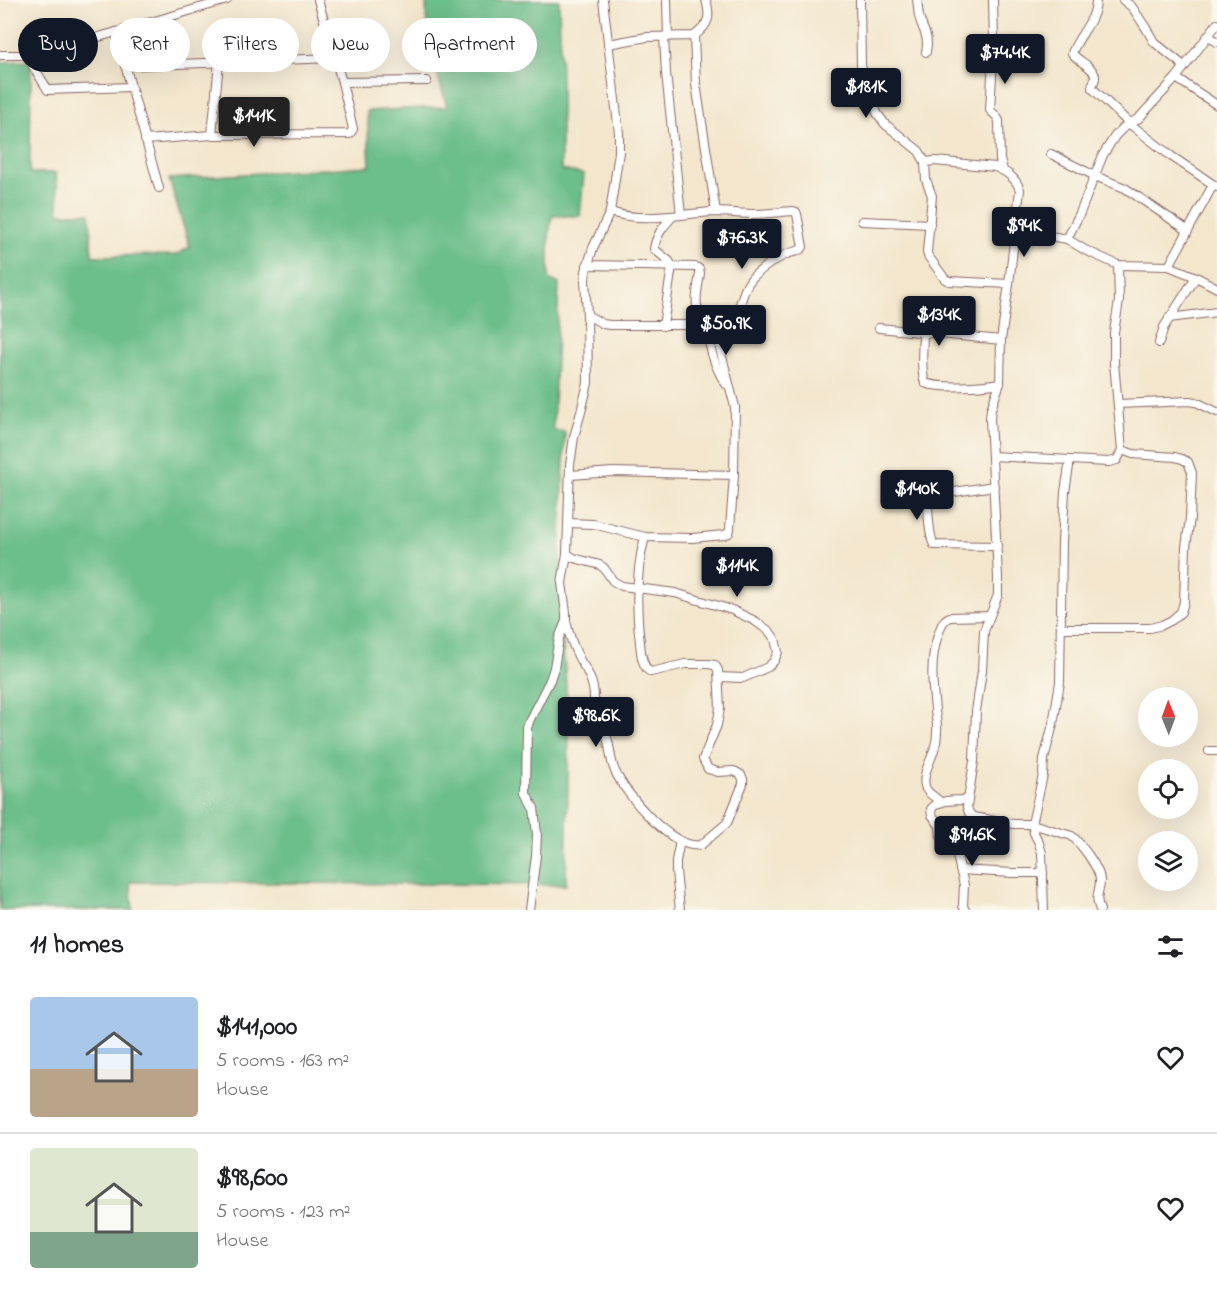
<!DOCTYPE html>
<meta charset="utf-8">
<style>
body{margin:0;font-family:"Indie Flower",sans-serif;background:#f2f2f2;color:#202124;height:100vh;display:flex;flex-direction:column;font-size:22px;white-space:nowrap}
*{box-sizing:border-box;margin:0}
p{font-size:20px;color:#757577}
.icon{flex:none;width:33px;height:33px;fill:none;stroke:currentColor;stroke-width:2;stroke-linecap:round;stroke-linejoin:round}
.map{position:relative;height:910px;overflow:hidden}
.details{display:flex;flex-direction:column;background:#fff;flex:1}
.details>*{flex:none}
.hud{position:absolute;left:18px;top:18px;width:600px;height:54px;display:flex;gap:12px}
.needle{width:39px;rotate:359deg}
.buttons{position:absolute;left:1138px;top:687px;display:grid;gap:12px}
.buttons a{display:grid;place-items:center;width:60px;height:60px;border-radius:50%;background:#fff;box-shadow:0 6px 24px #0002;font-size:30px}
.price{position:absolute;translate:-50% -51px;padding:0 14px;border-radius:6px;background:#111827;color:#fff;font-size:20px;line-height:39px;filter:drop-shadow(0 2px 3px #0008)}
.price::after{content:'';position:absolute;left:50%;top:36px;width:18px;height:14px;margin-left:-9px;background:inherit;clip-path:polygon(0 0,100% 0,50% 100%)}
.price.selected{background:#222;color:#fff}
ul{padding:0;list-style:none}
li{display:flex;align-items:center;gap:18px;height:150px;padding:0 30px}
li+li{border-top:2px solid #e0e0e0}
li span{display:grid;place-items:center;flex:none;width:168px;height:120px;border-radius:6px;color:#555}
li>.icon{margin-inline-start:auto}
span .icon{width:72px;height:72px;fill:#fffc;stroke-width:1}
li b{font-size:26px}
h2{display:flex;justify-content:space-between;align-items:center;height:72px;padding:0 30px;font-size:26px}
.chip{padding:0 21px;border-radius:27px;background:#fff;box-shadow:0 6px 24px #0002;font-size:21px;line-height:54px}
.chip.selected{background:#111827;color:#fff}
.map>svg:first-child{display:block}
.forest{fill:#6cbe8a;stroke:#5b6e5a;stroke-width:1.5}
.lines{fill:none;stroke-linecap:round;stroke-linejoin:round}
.minor-casing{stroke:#856564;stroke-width:10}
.minor{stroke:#fff;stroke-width:8}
</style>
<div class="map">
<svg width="1217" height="910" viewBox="0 0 1217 910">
<rect width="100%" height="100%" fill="#fbf7ec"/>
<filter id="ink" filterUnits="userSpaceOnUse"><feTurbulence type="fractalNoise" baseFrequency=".0167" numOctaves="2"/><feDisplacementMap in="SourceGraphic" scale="12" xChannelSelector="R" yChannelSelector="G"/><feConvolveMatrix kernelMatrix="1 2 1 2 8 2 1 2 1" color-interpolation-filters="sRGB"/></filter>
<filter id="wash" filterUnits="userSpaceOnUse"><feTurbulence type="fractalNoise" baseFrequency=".008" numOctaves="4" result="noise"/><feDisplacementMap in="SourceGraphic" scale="24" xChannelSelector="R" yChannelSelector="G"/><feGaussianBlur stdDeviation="1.35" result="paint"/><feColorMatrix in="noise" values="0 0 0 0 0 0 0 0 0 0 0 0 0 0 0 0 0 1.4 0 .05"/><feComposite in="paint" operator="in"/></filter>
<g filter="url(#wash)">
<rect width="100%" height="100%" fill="#f3e6cd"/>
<!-- forest -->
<path class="forest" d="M426,0H559L561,85V170L584,174L580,216H552L549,235V279L559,284L553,430L565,432L560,560L561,612L569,729L566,885L130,882L133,910H0V62L31,61L30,173H56L59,213H90L92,256L176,255L190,247L169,179L370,166L367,111L447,107L427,38Z"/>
</g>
<g filter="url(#ink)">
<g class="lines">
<!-- minor casing -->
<g class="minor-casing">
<g id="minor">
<path d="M667,0L668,37"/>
<path d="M860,0L861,66L877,113L885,124L919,151L925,162L926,180L932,196L927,252L928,256L945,279L949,281L1009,284L1001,340L1000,383L991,409L990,418L998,577V595L984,631L982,671L976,711L974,761L967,807L969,813L973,817L1013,824H1032L1072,836C1081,844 1101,870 1100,881C1100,893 1094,896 1100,910"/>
<path d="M917,0C918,5 918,11 919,16C922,29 930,37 926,52"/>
<path d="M993,0L994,42L990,110L997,117L999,121L1000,160L1003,170"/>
<path d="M1096,0C1096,21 1079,34 1072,53C1077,61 1097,68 1095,79C1094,82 1092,85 1092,88L1130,124L1171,156L1217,187"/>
<path d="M1123,0L1132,7L1146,28L1154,42L1184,66"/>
<path d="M116,32L159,188"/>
<path d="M694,36L696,84L716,212"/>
<path d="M1209,36L1217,42"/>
<path d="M664,37L666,73L681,215"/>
<path d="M608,44L647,37L694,36C709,25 711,17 706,0"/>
<path d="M0,55H26L54,50L227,0"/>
<path d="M26,55L48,90L131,87"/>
<path d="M125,66L335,58"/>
<path d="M1176,78L1217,105"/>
<path d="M342,82L427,81"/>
<path d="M212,135L219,62"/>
<path d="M145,140L212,135L350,134L353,129L342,82L318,0"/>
<path d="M1051,154L1095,176L1125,188L1187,230"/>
<path d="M925,162L935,161L995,167C1007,172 1016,178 1020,190L1009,284"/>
<path d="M862,221L930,224"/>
<path d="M1015,230L1067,239L1085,250L1118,265L1169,266L1196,277L1217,288"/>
<path d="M1067,239L1080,213L1103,155L1115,136L1123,128L1139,118L1176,78L1217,24"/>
<path d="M587,265L696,267L699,269L700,273C699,283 695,296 697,306C699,313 705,320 706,327C710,348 714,367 726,384"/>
<path d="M1169,266L1213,185"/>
<path d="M587,315L603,324L610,325H706L724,329L731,327C741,311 741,287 755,275C764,267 776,259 787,254C793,251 799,253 803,247L797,214L796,212L793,211C780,212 767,214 755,214C741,214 727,212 713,212C678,214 644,223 610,212"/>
<path d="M1169,318L1217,312"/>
<path d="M663,326L672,266L669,261L654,249C656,235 663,227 672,217"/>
<path d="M879,328L1001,340"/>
<path d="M923,332C923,348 920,368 925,383C940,389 983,386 1000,383"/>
<path d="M1159,343L1164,327L1196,277"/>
<path d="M1118,404L1190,401L1196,402L1217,412"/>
<path d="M992,456L1109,462L1117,460L1122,450L1114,363V332L1119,301L1118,265"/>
<path d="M570,475L613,472L734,475"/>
<path d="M994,486L934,495C932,496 931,497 930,499C926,506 930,538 934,545L997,546"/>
<path d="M568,523L593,524L645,537L692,538L724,535L729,533L730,529L734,475L735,407L720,349L717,328"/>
<path d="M567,554L574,558L600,565L604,568L613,581L622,586L675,593L732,610L755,621L769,631L775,639L778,652L774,661L768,667L743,678L719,677"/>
<path d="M566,621C569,635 573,647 580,660C583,665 587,670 589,676C592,682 594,691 594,698C595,705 591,714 595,721C597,725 602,727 604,731C611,742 609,758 615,771C625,794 673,851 701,845L727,823L743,784V779L741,775L738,773L734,771L718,772L708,769L703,759L717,725L720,708L718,670L715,665L708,664H685L651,672C642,668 641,653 640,643C636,608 635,572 645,537"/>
<path d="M1061,628H1150L1162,625L1172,620L1181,612L1184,602L1186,547L1190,518L1192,473L1188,462L1182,459L1175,457L1133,454L1122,450"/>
<path d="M1209,751H1217"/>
<path d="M940,802C936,797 926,793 925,786C922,774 931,761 934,750C936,744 937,738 937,732C938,724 935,716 935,709C932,684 930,659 938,635C941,627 942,620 950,617L989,616"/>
<path d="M680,841L676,861V871L680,910"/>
<path d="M960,870L1013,873H1043"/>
<path d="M529,910L536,856L537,834L534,808L526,793L527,727L530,719L550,680L554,668L559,638L566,621V613L562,583L567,554L570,465L574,437L581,412L588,383L587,315L585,280L586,271L593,248L610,212L619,152V133L603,0"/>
<path d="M965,910L963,906L964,885L954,843L951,840L941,836L940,826L932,815L931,809C939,799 953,801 964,800L968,798"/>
<path d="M1044,910L1042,853L1039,843L1034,833L1032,824L1043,775L1044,759L1053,724L1060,682L1062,542L1065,492L1070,460"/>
</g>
</g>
<!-- minor -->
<use href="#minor" class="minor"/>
</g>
</g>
</svg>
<div class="buttons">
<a><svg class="needle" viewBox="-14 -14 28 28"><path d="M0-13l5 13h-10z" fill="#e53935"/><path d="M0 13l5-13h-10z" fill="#757577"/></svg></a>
<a><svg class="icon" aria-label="locate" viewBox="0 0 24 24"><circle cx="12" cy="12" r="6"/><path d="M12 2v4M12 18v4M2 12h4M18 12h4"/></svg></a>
<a><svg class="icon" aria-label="layers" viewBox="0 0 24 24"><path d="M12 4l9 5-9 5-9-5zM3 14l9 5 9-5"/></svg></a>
</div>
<b class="price" style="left:1005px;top:85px">$74.4K</b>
<b class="price" style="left:866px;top:119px">$181K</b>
<b class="price selected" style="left:254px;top:148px">$141K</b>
<b class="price" style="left:1024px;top:258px">$94K</b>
<b class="price" style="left:742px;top:270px">$76.3K</b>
<b class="price" style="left:939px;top:347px">$134K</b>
<b class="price" style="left:726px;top:356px">$50.9K</b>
<b class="price" style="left:917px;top:521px">$140K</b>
<b class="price" style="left:737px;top:598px">$114K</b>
<b class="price" style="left:596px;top:748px">$98.6K</b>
<b class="price" style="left:972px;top:867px">$91.6K</b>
<div class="hud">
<a class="chip selected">Buy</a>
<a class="chip">Rent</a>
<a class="chip">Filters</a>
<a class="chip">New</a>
<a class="chip">Apartment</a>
</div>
</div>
<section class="details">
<h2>11 homes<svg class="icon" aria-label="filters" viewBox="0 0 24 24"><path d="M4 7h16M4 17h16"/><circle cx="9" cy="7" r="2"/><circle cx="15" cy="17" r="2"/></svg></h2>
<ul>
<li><span style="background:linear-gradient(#a9c7e8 60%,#b9a48a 0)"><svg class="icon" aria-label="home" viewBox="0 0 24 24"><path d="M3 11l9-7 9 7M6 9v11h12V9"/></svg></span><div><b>$141,000</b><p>5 rooms · 163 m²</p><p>House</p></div><svg class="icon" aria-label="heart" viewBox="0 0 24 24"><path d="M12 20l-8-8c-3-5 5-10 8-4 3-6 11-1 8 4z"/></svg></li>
<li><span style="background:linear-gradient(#dfe7d0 70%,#7fa58c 0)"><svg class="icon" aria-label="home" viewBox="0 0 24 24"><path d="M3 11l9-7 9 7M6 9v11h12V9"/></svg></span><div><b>$98,600</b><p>5 rooms · 123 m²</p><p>House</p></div><svg class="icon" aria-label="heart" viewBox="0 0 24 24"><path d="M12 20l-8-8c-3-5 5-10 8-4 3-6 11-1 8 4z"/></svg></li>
</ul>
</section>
